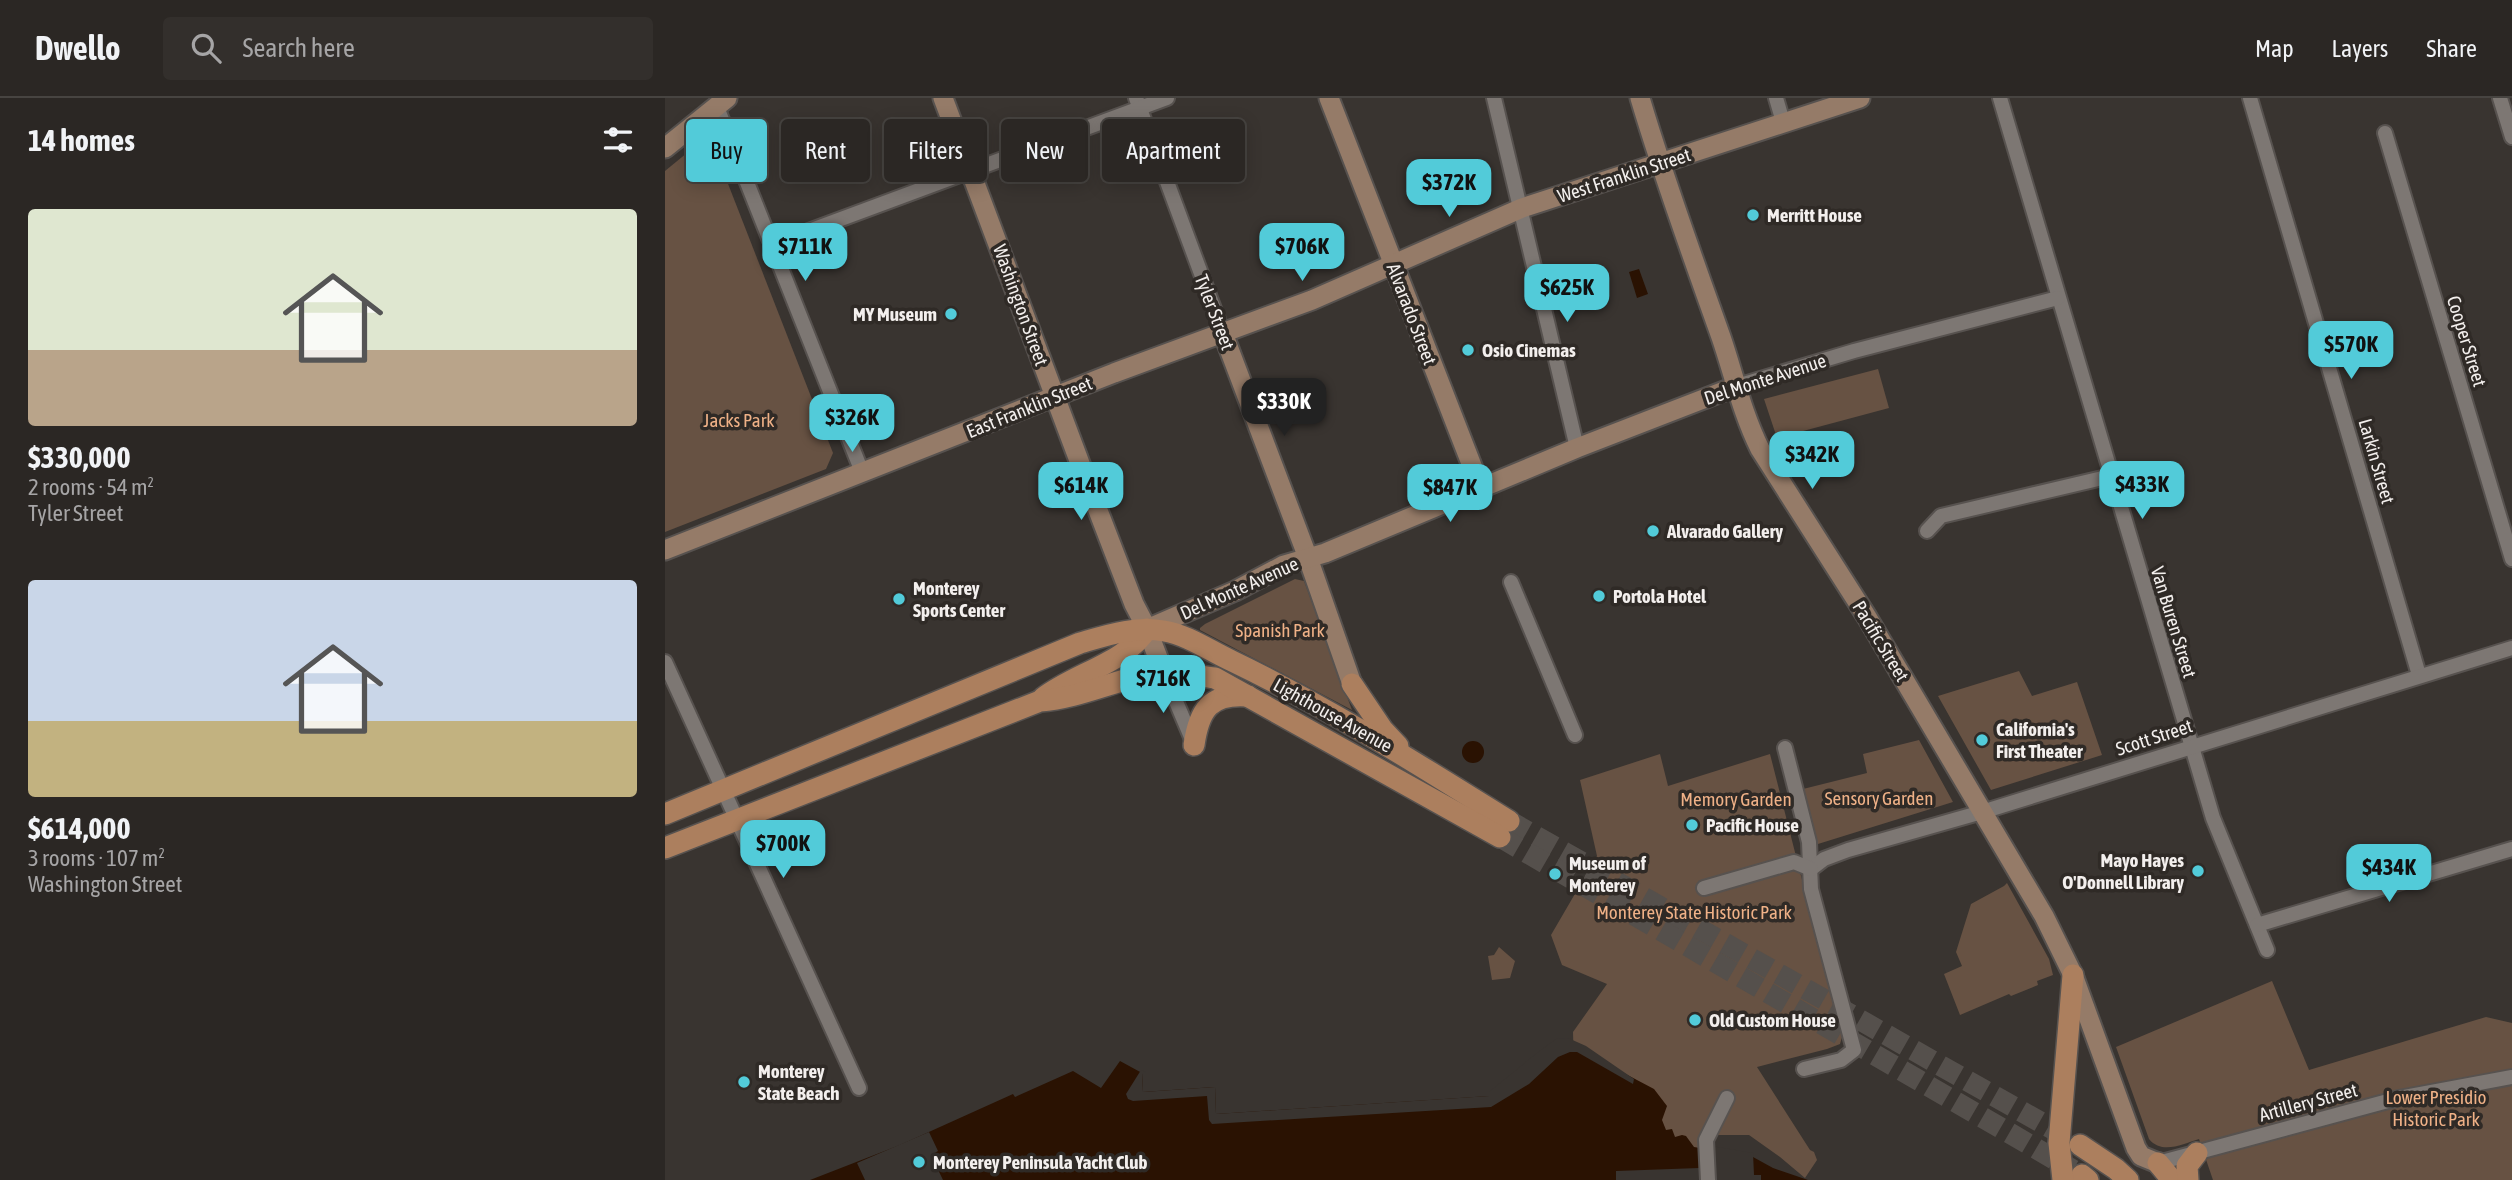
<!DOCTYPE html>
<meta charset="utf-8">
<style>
body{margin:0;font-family:"Asap Condensed",sans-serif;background:#332f2c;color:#f1f3f6;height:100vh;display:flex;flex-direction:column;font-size:26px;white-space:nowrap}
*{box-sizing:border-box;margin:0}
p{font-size:23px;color:#a6a5a6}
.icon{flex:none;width:38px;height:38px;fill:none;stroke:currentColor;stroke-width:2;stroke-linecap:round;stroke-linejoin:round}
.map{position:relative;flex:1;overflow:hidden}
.side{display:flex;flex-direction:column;background:#2b2724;width:665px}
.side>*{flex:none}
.top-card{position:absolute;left:21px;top:21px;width:665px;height:63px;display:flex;gap:14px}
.price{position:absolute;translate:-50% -60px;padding:0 16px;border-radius:14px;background:#52cbd9;color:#111;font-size:23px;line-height:46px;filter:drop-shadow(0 2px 4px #0008)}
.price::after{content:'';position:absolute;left:50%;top:42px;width:21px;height:16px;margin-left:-10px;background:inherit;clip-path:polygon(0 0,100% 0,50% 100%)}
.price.current{background:#222;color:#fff}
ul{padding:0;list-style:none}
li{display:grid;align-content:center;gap:14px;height:371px;padding:0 28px}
li span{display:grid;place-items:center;height:217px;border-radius:7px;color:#555}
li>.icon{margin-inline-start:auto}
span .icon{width:126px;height:126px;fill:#fffc;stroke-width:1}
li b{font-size:30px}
h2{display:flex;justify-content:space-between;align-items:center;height:84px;padding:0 28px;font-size:30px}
.pill{padding:0 24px;border-radius:7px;background:#2b2724;box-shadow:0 4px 18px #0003,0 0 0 2px #474441;font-size:24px;line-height:63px}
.pill.current{background:#52cbd9;color:#111}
header{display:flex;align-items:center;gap:42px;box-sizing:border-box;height:98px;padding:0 35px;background:#2b2724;border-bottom:2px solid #474441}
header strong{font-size:33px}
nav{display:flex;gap:38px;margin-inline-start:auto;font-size:24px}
.search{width:490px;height:63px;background:#332f2c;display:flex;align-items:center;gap:18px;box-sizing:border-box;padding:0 24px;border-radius:7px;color:#a6a5a6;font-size:26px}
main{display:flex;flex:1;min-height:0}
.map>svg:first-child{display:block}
.green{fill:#675243}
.water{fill:#2a1202}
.pier{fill:#393430}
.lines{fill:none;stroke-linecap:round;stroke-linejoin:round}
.primary-tunnel{stroke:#55504c;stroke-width:21;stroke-dasharray:21 10;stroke-linecap:butt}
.street-casing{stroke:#57524f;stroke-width:18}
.secondary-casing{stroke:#57524f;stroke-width:23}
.primary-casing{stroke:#57524f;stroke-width:24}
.street{stroke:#7d7773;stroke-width:14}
.secondary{stroke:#957b68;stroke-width:19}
.primary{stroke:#ac7f5e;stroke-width:21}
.poi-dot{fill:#52cbd9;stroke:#2f2a26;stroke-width:2.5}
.labels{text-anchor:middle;stroke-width:7;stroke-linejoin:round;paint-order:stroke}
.street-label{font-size:19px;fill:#f3efed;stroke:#2f2a26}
.poi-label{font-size:19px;font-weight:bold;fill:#f3efed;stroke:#2f2a26;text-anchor:start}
.park-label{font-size:19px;fill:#efb187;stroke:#2f2a26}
</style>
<header>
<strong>Dwello</strong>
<div class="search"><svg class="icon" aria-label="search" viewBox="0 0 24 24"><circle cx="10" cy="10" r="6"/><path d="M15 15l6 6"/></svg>Search here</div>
<nav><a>Map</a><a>Layers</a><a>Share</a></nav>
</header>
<main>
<section class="side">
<h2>14 homes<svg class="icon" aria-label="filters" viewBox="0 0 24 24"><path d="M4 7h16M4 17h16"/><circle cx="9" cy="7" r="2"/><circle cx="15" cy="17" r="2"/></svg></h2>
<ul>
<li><span style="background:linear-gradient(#dfe7d0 65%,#b9a48a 0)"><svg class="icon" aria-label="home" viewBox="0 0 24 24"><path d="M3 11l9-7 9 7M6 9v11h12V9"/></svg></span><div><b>$330,000</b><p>2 rooms · 54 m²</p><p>Tyler Street</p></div></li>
<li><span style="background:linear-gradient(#c9d6e8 65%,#c2b280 0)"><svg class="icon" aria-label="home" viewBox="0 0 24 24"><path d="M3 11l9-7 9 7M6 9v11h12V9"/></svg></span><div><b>$614,000</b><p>3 rooms · 107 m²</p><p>Washington Street</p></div></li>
</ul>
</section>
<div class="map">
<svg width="1847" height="1082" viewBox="0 0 1847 1082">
<rect width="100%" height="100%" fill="#393430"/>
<!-- green -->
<g class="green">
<path d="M38,45L45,47L51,55L168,355L161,371L0,434V73L28,50Z"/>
<path d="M1213,271L1224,310L1112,340L1099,301Z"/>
<path d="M630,481L639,483L687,612L535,532V530L540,526Z"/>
<path d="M1354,573L1367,598L1412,584L1437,657L1326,692L1273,598Z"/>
<path d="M1254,642L1288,704L1153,746L1138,691L1202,675L1198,656Z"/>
<path d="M995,656L1003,688L1105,656L1177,939L1175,946L1162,951L1092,969L1145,1052L1149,1054L1152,1062L1140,1080L1115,1059L1084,1037H1035L1034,1070L910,1008L908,934L942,886L897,867L886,837L932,758L915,682Z"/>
<path d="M1342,785L1384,861L1388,877L1372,883L1373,887L1346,898L1344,896L1295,917L1279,876L1297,868L1291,854L1306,806L1339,788Z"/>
<path d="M834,849L850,863L845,880L827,882L823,858L829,857Z"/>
<path d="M1607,883L1644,972L1821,919L1847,925V1082H1548L1534,1041C1518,1046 1497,1057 1484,1041L1451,949Z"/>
</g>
<!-- water -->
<g class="water">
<path d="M974,171L983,196L972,200L964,174Z"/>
<circle cx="808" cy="654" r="11"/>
<path d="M893,945L936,963L989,991L1002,1008L997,1022L1001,1032L1007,1031L1010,1039L1017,1037L1021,1038L1029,1049L1088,1059L1108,1070L1143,1082H145L235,1047L348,996L350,999L408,973L436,990L455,963L477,975L478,994L550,989L551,1016L825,998Z"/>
</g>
<!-- pier -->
<g class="pier">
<path d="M903,940L921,948L969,981L968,986L912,954H905L893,959L864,986L826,1009L547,1026L544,1022L542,998L468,1003L463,1001L461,996L476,972L481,974L477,976L478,994L550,989L551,1016L824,998V994L872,955L891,941Z"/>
<path d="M264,1034L273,1053L266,1057L278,1082H200L192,1065Z"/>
<path d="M1035,1046L1088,1055L1089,1077H1096V1082H951V1073L1034,1070Z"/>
</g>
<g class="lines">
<!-- primary-tunnel -->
<g class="primary-tunnel">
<path d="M844,723L1407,1042"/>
<path d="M835,739L1408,1072"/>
</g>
<!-- street casing -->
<g class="street-casing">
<g id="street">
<path d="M471,0L558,235"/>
<path d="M829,0L912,350"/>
<path d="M1111,0L1118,24"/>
<path d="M1335,0L1548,720L1602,852"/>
<path d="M1585,0L1754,577"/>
<path d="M1835,0L1847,39"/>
<path d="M52,9L197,374"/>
<path d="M1720,35L1847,461"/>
<path d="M106,147L502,0"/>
<path d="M1072,288L1189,253L1393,200"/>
<path d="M1262,433L1276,418L1446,378"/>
<path d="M846,484L910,637"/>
<path d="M0,564L194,990"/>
<path d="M498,573L529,646"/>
<path d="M1120,650L1144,744L1146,791L1189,952L1176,962L1139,971"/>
<path d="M1146,771L1159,761L1183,752L1317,714L1847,550"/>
<path d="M1039,790L1129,764L1146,771"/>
<path d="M1592,827L1847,751"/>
<path d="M1493,1065L1734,1000L1847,979"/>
<path d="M1043,1082L1041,1042L1062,1000"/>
</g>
</g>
<!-- secondary casing -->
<g class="secondary-casing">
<g id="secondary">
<path d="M278,0L419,376L469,506L482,531L498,573"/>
<path d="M664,0L816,391"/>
<path d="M975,0C999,81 1028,160 1056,239C1069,277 1077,315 1095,351L1202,519L1379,818L1408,877L1471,1050L1476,1058L1493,1065"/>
<path d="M0,50L62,0"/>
<path d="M558,235L643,460L687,586"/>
<path d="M0,452L449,275L647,202L857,110L1195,0"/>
<path d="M482,531L570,493L619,467L660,455L912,350L1072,288"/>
</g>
</g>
<!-- primary casing -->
<g class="primary-casing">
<g id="primary">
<path d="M687,586L718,632L733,648"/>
<path d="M378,600C410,575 461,565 482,531"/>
<path d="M529,647C534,612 545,595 583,598"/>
<path d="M0,716L415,545C443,537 470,528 499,533C523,537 545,553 567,563C663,609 754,667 844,723"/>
<path d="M0,750L375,603C416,600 454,580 494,574C512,572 532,578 550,580L835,739"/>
<path d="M1415,1047L1451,1071L1463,1082"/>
<path d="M1493,1065L1507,1082"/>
<path d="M1417,1077L1423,1082"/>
<path d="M1398,1082L1394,1045L1408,877"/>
<path d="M1523,1082L1522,1068L1532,1055"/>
</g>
</g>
<!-- street -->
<use href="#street" class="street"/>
<!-- secondary -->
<use href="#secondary" class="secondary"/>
<!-- primary -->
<use href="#primary" class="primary"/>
</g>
<!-- markers -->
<g class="poi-dot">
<circle cx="1088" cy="117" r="7"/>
<circle cx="286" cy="216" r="7"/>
<circle cx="803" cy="252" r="7"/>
<circle cx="988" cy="433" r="7"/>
<circle cx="934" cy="498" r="7"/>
<circle cx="234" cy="501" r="7"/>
<circle cx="1317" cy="642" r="7"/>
<circle cx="1027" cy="727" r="7"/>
<circle cx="1533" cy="773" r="7"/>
<circle cx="890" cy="776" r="7"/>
<circle cx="1030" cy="922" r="7"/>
<circle cx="79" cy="984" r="7"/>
<circle cx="254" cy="1064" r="7"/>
</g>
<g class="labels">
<!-- street labels -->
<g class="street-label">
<text transform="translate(959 77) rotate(-18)" y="7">West Franklin Street</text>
<text transform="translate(356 207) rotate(70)" y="7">Washington Street</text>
<text transform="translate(550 214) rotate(69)" y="7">Tyler Street</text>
<text transform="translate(747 216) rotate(69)" y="7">Alvarado Street</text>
<text transform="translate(1802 243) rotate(73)" y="7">Cooper Street</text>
<text transform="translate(1100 281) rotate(-18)" y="7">Del Monte Avenue</text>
<text transform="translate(364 309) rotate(-22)" y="7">East Franklin Street</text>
<text transform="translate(1712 363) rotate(74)" y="7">Larkin Street</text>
<text transform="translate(574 490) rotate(-24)" y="7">Del Monte Avenue</text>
<text transform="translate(1509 524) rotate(73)" y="7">Van Buren Street</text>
<text transform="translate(1216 543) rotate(59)" y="7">Pacific Street</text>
<text transform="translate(668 617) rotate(29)" y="7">Lighthouse Avenue</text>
<text transform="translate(1489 639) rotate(-18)" y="7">Scott Street</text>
<text transform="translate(1643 1004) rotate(-15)" y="7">Artillery Street</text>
</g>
<!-- poi labels -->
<g class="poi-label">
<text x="1102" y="124">Merritt House</text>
<text x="272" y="223" text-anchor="end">MY Museum</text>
<text x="817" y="259">Osio Cinemas</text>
<text x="1002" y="440">Alvarado Gallery</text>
<text x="248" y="497">Monterey<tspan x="248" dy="22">Sports Center</tspan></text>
<text x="948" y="505">Portola Hotel</text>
<text x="1331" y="638">California's<tspan x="1331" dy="22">First Theater</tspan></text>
<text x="1041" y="734">Pacific House</text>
<text x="1519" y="769" text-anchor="end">Mayo Hayes<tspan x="1519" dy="22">O'Donnell Library</tspan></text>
<text x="904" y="772">Museum of<tspan x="904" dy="22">Monterey</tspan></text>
<text x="1044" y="929">Old Custom House</text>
<text x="93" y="980">Monterey<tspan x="93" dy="22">State Beach</tspan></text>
<text x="268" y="1071">Monterey Peninsula Yacht Club</text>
</g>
<!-- park labels -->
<g class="park-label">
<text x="74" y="329">Jacks Park</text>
<text x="615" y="539">Spanish Park</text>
<text x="1214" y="707">Sensory Garden</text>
<text x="1071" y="708">Memory Garden</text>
<text x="1029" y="821">Monterey State Historic Park</text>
<text x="1771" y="1006">Lower Presidio<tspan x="1771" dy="22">Historic Park</tspan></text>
</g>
</g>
</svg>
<b class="price" style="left:784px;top:121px">$372K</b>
<b class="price" style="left:140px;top:185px">$711K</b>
<b class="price" style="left:637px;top:185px">$706K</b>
<b class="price" style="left:902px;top:226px">$625K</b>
<b class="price" style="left:1686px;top:283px">$570K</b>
<b class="price current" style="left:619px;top:340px">$330K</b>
<b class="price" style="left:187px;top:356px">$326K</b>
<b class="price" style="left:1147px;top:393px">$342K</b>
<b class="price" style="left:1477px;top:423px">$433K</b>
<b class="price" style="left:416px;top:424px">$614K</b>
<b class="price" style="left:785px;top:426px">$847K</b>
<b class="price" style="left:498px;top:617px">$716K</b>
<b class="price" style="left:118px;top:782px">$700K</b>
<b class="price" style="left:1724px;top:806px">$434K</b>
<div class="top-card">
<a class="pill current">Buy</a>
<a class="pill">Rent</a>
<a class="pill">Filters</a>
<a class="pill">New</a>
<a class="pill">Apartment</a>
</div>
</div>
</main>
